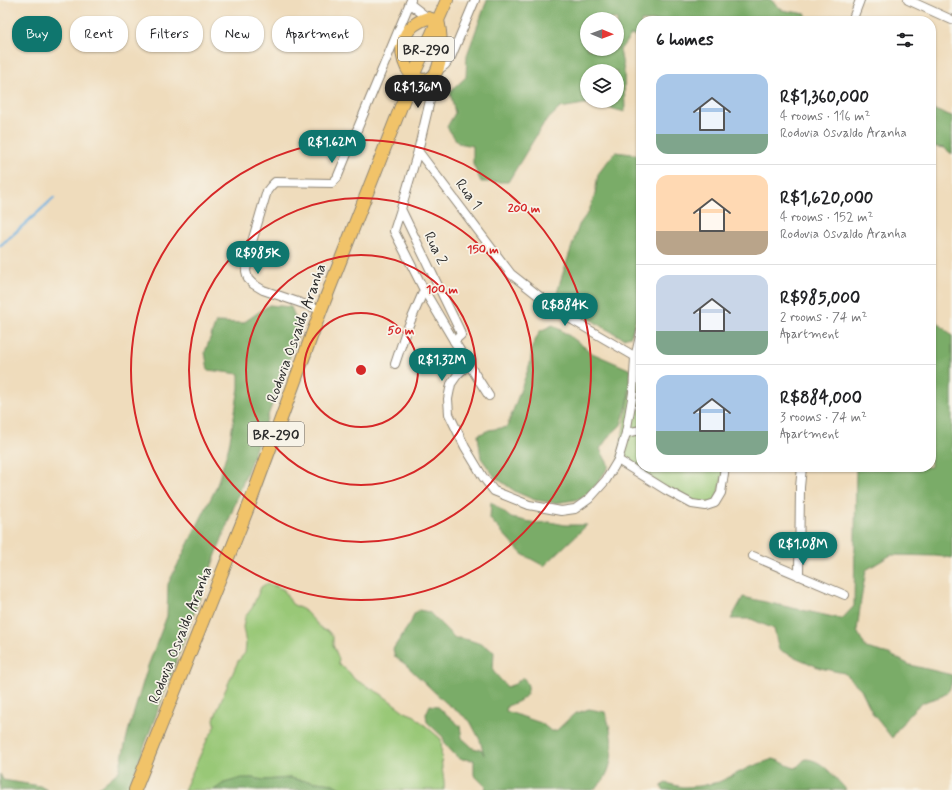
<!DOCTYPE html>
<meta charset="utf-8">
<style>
body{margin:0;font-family:Mynerve,sans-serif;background:#f2f2f2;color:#202124;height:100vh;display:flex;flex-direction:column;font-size:15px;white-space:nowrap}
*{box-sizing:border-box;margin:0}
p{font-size:13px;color:#757577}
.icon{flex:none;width:22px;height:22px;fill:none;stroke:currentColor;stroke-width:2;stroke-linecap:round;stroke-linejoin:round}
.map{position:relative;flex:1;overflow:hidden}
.sheet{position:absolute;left:636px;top:16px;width:300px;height:456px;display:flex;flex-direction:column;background:#fff;border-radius:16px;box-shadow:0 1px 3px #0004}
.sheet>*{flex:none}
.guide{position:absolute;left:12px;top:16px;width:380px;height:36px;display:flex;gap:8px}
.needle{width:26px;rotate:91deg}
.tools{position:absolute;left:580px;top:12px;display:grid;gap:8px}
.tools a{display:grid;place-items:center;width:44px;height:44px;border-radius:50%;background:#fff;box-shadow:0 1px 3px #0004;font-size:20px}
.price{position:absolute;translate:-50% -34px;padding:0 9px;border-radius:14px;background:#0f766e;color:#fff;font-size:13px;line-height:26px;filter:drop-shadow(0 1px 2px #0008)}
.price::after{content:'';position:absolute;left:50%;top:24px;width:12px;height:9px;margin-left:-6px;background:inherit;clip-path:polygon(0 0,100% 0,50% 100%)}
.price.on{background:#222;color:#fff}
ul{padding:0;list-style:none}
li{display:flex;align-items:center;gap:12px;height:100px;padding:0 20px}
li+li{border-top:1px solid #e0e0e0}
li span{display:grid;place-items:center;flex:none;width:112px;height:80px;border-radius:12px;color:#555}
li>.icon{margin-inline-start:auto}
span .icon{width:48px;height:48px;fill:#fffc;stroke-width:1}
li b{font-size:17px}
h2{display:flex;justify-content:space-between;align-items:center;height:48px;padding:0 20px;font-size:17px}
.pill{padding:0 14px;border-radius:16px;background:#fff;box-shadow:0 1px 3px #0004;font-size:14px;line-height:36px}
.pill.on{background:#0f766e;color:#fff}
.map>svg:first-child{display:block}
.green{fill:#99c877;stroke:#627a51}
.forest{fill:#7aac68;stroke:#526c4a;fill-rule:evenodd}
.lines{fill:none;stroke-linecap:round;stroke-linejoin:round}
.stream{stroke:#69aedf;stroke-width:2.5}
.minor-casing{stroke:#8d8474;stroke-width:10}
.highway-casing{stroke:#8d8474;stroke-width:14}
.minor{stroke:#fff;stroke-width:8}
.highway{stroke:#f1c369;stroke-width:12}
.ring{fill:none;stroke:#d62828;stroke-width:2}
.labels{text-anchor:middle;stroke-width:3.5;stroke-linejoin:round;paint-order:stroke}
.shield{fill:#f7f3e8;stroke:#686764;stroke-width:1}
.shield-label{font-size:14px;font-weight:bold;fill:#2b2b2b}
.street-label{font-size:15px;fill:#2b2b2b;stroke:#f7f3e8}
.centre{fill:#d62828;stroke:#f7f3e8;stroke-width:2}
.ring-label{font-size:12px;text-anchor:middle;font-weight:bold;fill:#d62828;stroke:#f7f3e8;stroke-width:3.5;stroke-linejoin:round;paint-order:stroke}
</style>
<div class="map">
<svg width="952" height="790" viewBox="0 0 952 790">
<rect width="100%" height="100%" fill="#f7f3e8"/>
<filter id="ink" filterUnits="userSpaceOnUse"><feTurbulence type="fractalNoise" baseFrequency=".025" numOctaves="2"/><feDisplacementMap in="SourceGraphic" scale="8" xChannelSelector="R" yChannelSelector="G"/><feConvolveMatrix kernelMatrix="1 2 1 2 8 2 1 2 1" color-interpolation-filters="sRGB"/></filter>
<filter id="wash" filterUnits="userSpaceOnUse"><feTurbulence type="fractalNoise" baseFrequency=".012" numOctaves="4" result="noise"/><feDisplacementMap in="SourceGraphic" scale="16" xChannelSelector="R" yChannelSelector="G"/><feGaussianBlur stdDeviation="0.9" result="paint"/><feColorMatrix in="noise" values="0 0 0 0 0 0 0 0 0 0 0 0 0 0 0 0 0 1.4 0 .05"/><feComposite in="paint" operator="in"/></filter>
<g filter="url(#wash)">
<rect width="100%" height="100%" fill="#efdcbc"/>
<!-- green -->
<g class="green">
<path d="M641,332V467H725L715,503L692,504L618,460Z"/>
<path d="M266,584L276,586L284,590L292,604L304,610L323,630L328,631L333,637V645L339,659L338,663L350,673L354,679L381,694L405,712L415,716L420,721L441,739C442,749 441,758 442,768C443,776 445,782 444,790H343L333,784L299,780L290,778L264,780L252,778L224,783L214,790H184L208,738L213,731L215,724L214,719L222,698L238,661L245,653L246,644L243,627L245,617L252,608L261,587Z"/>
</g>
<!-- forest -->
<g class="forest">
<path d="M487,0H771L782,10L806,14L807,21H641V38L631,35L620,50L624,71L625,112L590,103L560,108L544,123L508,182H481L473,164V146L458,143L447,127L455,113L450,92L466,77L467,55ZM587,19H617V49H587ZM587,71H617V101H587Z"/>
<path d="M931,109L952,116V154L944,148L931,146Z"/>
<path d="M615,152L641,155V301L631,336L623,338L601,326L556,297L561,279L579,225L589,211L595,194L598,174Z"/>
<path d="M269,305L291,307L300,330L128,790H96L119,771L128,732L148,666L167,616L168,584L216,488L229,446L239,388V374L208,370L205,352L216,322L243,323Z"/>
<path d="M931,316L952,336V558L936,556L891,555L866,570L861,600L857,631L866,648L889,654L910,665L952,675C952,704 933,693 917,707C907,715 900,727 892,738L873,714L861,689L844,673L820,668L779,650L774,629L751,619H731L743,597L842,619L854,606L856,467H931Z"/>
<path d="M553,325L574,339L592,353L631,370L628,402L621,425L609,436L600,449L609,466L597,484L581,499L555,503L535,500L516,492L495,477L481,458L478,435L489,430L507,427L530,364L532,347L540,331Z"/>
<path d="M491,502L511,518L536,523L550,522L565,525H587L544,566L522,554L490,519Z"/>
<path d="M419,610L429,612L455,638C466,638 485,644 494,652L493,671L507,687L515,684L523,677C525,680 527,683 528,686C530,698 516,703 507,706L506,711L541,723L551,731H556L574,714L589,709L605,712C614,736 618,773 593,790H485L486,787L474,775V760L460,759L455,755L445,744L443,737L427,722L426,714L430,705L437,706L460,726L462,738L473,748L482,750L484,755L480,740L470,721L445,702L405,664L395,657L393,649L411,622L414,614Z"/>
<path d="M773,759C782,761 788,767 796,768L805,759C822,759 833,776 844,787L846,790H664L661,787L665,783L683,787L700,786L719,782L750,767Z"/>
<path d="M0,774L3,780L40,786L47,790H0Z"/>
<path d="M242,778H252L264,780L290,778L299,780L333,784L343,790H214L224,783Z"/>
</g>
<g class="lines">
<!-- stream -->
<path class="stream" d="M0,246L54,198"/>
</g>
</g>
<g filter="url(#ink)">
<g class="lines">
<!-- minor casing -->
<g class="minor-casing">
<g id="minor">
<path d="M475,0L451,57L445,65L437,71L418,151L401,209L459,329L461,335L454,341L489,396"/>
<path d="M908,0L952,20"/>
<path d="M410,4L428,18"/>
<path d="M852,21L860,0"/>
<path d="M418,151L511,274L562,314L641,360"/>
<path d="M401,209L394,231L424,290L454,341"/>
<path d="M321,310L263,290L253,284L248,279L246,271L249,252L267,191L271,186L275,182L332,183L337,178L411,0"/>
<path d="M395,364L405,334L424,290"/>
<path d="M469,364L458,374L451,384L448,399L449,414L465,447L483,477L494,491L529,505L561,511L575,509L589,499L606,480L618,460L626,433L633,393L635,358L641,332"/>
<path d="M626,433L641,430"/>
<path d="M618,460L666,490L692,504L706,506L715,503L721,493L725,467"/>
<path d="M753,556L845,595"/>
<path d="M799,576L800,487L802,467"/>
</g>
</g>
<!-- highway casing -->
<g class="highway-casing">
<g id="highway">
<path d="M428,18L438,21C442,35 446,87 419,79C405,76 398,49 405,37C409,27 418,21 428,18Z"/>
<path d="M135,790L250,503L321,310L413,76L447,0"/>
</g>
</g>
<!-- minor -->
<use href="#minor" class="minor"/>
<!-- highway -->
<use href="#highway" class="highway"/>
</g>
</g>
<!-- distance rings -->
<g class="ring">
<circle cx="361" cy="370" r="57"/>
<circle cx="361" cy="370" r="115"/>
<circle cx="361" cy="370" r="172"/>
<circle cx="361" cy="370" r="230"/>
</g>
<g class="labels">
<!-- shield labels -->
<g class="shield">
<rect x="398" y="37" width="56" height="24" rx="3"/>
<rect x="248" y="422" width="56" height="24" rx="3"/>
</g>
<g class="shield-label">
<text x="426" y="54">BR-290</text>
<text x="276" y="439">BR-290</text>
</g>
<!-- street labels -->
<g class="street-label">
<text transform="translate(469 194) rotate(53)" y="5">Rua 1</text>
<text transform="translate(436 248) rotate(64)" y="5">Rua 2</text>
<text transform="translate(296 333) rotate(-70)" y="5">Rodovia Osvaldo Aranha</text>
<text transform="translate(180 635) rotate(-68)" y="5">Rodovia Osvaldo Aranha</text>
</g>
</g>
<circle cx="361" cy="370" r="6" class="centre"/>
<g class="ring-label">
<text x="524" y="212">200 m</text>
<text x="483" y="253">150 m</text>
<text x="442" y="293">100 m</text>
<text x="401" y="334">50 m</text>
</g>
</svg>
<div class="tools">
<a><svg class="needle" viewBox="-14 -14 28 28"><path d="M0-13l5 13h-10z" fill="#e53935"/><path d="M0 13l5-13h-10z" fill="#757577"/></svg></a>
<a><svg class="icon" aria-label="layers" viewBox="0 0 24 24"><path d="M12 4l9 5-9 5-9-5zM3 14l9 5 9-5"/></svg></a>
</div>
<b class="price on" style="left:418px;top:109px">R$1.36M</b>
<b class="price" style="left:332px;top:164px">R$1.62M</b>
<b class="price" style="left:258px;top:275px">R$985K</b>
<b class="price" style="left:565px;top:327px">R$884K</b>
<b class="price" style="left:442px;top:382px">R$1.32M</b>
<b class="price" style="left:803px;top:566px">R$1.08M</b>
<div class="guide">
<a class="pill on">Buy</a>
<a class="pill">Rent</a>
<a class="pill">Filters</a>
<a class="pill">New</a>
<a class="pill">Apartment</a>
</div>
<section class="sheet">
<h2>6 homes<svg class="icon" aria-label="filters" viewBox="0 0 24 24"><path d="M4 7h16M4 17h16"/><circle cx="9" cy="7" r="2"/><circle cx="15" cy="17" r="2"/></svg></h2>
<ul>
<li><span style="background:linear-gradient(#a9c7e8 75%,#7fa58c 0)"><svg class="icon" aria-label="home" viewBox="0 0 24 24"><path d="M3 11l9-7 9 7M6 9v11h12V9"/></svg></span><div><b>R$1,360,000</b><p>4 rooms · 116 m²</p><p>Rodovia Osvaldo Aranha</p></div></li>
<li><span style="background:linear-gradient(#ffd9b3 70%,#b9a48a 0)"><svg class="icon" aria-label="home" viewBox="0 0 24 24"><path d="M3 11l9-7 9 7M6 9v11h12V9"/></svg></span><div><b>R$1,620,000</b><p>4 rooms · 152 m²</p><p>Rodovia Osvaldo Aranha</p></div></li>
<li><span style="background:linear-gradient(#c9d6e8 70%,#7fa58c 0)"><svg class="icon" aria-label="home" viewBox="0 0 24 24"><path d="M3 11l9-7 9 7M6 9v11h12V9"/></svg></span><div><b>R$985,000</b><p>2 rooms · 74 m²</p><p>Apartment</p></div></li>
<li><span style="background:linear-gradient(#a9c7e8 70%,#7fa58c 0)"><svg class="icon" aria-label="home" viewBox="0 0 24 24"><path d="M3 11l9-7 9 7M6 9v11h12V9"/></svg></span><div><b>R$884,000</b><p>3 rooms · 74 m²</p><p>Apartment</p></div></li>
</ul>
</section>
</div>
